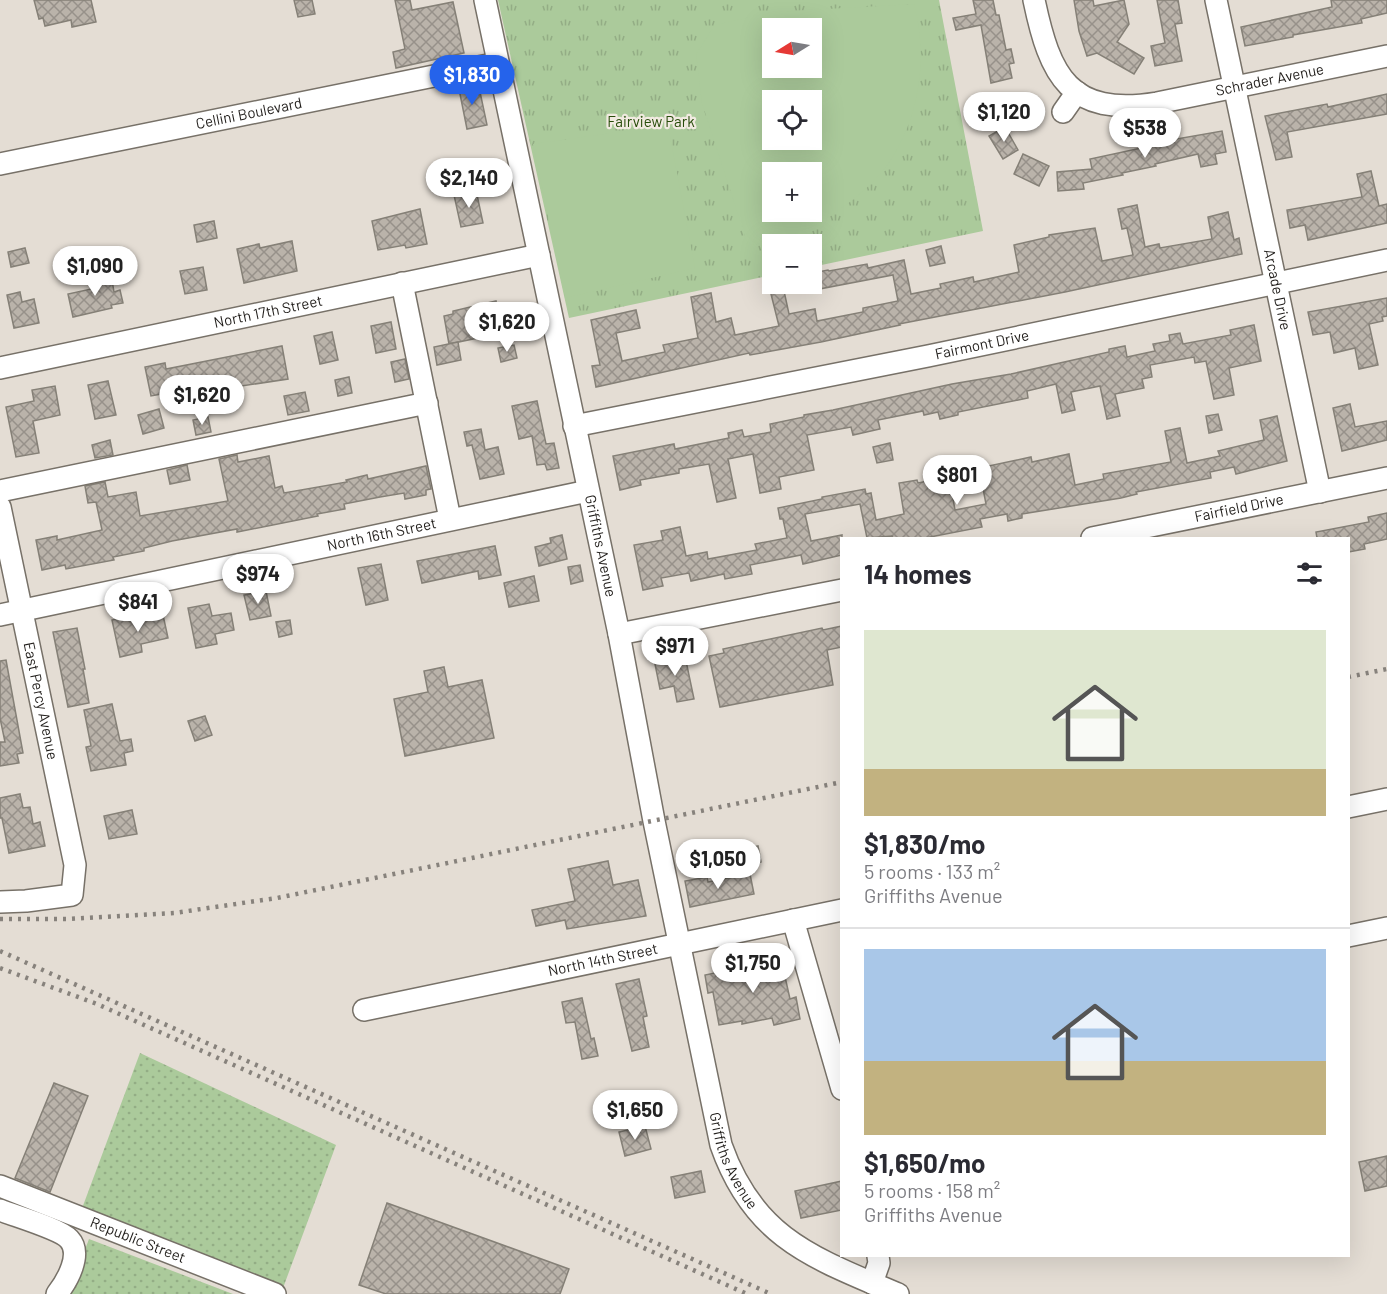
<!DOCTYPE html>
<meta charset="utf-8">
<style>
body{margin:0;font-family:Barlow,sans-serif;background:#f7f7f7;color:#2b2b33;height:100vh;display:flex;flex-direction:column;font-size:22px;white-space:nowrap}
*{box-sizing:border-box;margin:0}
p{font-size:20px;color:#7c7c81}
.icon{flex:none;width:33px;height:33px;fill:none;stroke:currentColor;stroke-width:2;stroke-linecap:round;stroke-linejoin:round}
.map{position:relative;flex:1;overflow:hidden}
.details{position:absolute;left:840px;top:537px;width:510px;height:720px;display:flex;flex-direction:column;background:#fff;border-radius:0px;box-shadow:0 6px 24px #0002}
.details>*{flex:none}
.needle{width:39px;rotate:259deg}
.tools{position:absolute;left:762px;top:18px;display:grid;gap:12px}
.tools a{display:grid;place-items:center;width:60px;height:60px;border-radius:0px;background:#fff;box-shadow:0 6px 24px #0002;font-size:30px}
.price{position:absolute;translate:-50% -51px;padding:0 14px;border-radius:21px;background:#fff;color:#222;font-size:20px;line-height:39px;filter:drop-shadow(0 2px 3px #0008)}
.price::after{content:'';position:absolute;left:50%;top:36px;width:18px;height:14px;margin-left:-9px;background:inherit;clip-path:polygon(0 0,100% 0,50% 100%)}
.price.active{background:#2563eb;color:#fff}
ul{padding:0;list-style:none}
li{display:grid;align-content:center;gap:12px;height:318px;padding:0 24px}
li+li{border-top:2px solid #e1e1e2}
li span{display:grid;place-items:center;height:186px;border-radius:0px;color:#555}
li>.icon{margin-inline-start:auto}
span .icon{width:108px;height:108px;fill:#fffc;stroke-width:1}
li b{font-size:26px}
h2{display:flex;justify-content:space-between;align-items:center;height:72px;padding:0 24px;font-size:26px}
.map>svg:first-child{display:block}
.grass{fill:url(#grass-dots)}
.park{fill:url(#park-tufts);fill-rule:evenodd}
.pitch{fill:#abca9b;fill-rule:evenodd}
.building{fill:url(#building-cross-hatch);stroke:#858077;stroke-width:1.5}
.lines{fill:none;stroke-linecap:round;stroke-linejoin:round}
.minor-casing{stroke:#777168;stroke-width:24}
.minor{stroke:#fff;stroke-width:21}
.rail{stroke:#87827c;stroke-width:4.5;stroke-dasharray:3 6;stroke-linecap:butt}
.labels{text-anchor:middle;stroke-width:4.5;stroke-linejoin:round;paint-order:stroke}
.street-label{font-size:15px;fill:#201d1a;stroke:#f1eae1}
.park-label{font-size:15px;fill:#284d0b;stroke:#f1eae1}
</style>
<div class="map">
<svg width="1387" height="1294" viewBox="0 0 1387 1294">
<defs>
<pattern id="grass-dots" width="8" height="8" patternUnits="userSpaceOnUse" patternTransform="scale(1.5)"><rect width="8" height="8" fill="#abca9b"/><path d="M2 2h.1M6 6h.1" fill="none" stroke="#93ad85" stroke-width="1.8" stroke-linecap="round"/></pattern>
<pattern id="park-tufts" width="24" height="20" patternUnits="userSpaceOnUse" patternTransform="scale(1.5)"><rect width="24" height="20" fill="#abca9b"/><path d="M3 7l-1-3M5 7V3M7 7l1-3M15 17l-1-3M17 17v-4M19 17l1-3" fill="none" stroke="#93ad85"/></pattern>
<pattern id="building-cross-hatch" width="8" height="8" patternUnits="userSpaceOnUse" patternTransform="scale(1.5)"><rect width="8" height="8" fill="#bab3aa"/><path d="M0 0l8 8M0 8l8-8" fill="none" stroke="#97918a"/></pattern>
</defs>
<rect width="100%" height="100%" fill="#e4ddd4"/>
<!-- grass -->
<g class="grass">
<path d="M140,1053L336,1145L283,1288L81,1211Z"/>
<path d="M89,1239L233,1294H68Z"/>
</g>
<!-- park -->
<path class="park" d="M498,0H939L983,231L812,267V244H772V275L569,318ZM772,28H812V68H772ZM772,100H812V140H772ZM772,172H812V212H772Z"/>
<!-- pitch -->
<g class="pitch">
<path d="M914,4C928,54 920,114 892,158C878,181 855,199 833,214C808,231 778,243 748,245L702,103L696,54L715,25L773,12ZM772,28H812V68H772ZM772,100H812V140H772ZM772,172H812V212H772Z"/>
<path d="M662,126L669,131L695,268L565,298L533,144Z"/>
</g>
<!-- building -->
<g class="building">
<path d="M34,0H91L96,22L72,27L71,20L45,26L43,18L39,19Z"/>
<path d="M294,0H312L315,14L298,17Z"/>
<path d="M395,0H410L412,10L453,2L464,53L396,68L393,52L405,49Z"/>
<path d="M973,0H993L996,15H999L1006,50L1011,49L1014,63L1009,64L1012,78L991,83L981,25L956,30L953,18L976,14Z"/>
<path d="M1074,0H1093L1094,6L1124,0L1129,24L1117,42L1144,58L1134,74L1097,53L1087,56L1079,31Z"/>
<path d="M1157,0H1178L1182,23L1175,24L1182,61L1155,66L1151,46L1165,43Z"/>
<path d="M1331,0H1387V13L1361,19L1362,23L1293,35V37L1245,46L1241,27L1332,7Z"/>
<path d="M473,81L475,93L480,92L487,125L467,129L458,84Z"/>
<path d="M1387,94V114L1287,132L1292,157L1276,160L1265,116L1327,104L1328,107Z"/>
<path d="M1005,127L1018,150L1003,159L989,136Z"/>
<path d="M1222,131L1226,152L1215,154L1217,164L1201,167L1198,154L1155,164L1156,166L1122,173L1123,175L1083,183L1084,189L1058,191L1057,172L1092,169L1090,159L1160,144L1159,142Z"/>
<path d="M1023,154L1049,166L1039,186L1014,174Z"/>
<path d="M493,165L496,183L479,186L475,169Z"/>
<path d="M1371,171L1379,206L1387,204V223L1308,240L1305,225L1290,228L1287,210L1362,197L1357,174Z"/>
<path d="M476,190L483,223L461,227L454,195Z"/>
<path d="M1137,205L1145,247L1159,244L1160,248L1212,239L1208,217L1228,212L1234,240L1239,238L1242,254L1065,292L899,324L900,325L821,342L750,355L749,353L596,387L592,366L600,365L591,320L636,310L640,328L616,333L622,361L665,352L663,345L698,338L691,297L711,293L716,322L731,318L735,335L779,326L771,294L784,291L789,314L815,309L817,321L863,312V308L898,301L893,275L814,290L812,273L828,270L829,271L867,264L868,268L904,260L911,294L941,288L940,284L973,277L974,282L1019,272L1014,245L1049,237V235L1095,228L1102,261L1133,255L1127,228L1122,229L1118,209Z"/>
<path d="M420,209L427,244L406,248L405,245L378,250L372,221Z"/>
<path d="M214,221L217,238L197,242L194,225Z"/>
<path d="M292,241L297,271L244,283L237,249L259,244L260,248Z"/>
<path d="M941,246L945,263L930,266L926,250Z"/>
<path d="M25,248L29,263L11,267L8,252Z"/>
<path d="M203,267L207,290L185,294L180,271Z"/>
<path d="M111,274L114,292L120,290L123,303L111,305L112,308L73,317L68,294L96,288L94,277Z"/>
<path d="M20,292L22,302L34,299L39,323L14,328L7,295Z"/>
<path d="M1387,298V316L1382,317L1383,321L1369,324L1378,365L1359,369L1355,348L1334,353L1330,332L1313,335L1308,312Z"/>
<path d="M496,301L502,333L449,344L444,316L453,314V311Z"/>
<path d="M391,322L396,349L376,353L371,326Z"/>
<path d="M1254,325L1261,361L1229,368L1234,395L1214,399L1206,361L1195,363L1194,357L1150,365L1152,377L1142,379L1144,388L1115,394L1120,416L1107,419L1100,386L1071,392L1075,410L1062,413L1056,384L1027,391L1028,398L958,412V415L940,419L938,412L924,415L923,411L878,420L880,429L853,435L851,427L807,435L814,470L779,477L781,489L760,493L753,454L728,459L736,498L717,502L709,464L679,469V473L640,480L641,485L620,490L613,456L674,444L675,449L729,438L728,433L742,430L744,437L771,432L770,424L804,417V415L833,410L952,384L1011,374L1109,352V349L1125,346L1127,357L1155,351L1153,344L1170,341L1169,335L1180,333L1183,344L1231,335L1230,330Z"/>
<path d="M332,332L338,360L320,364L314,336Z"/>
<path d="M458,342L461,360L437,365L434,347Z"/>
<path d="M514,345L517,358L501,362L498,348Z"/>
<path d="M282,346L288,379L235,387L234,381L151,396L145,367L165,363L166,369Z"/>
<path d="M405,359L409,379L395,382L391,362Z"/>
<path d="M349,377L352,393L338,396L335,380Z"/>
<path d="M108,381L116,415L95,419L88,385Z"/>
<path d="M55,386L60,415L33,421L39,453L16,457L6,407L34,401L32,390Z"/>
<path d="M305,392L309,411L288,415L284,396Z"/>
<path d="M537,401L546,444L554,443L559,468L547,470L545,464L537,465L532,436L519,439L512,406Z"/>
<path d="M1350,404L1355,427L1387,421V440L1342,451L1333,408Z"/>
<path d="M159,409L164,428L143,434L138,415Z"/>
<path d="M1218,414L1222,430L1209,433L1206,416Z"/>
<path d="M1277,416L1287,461L1236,474L1234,467L1210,472L1211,478L1136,492L1137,494L1121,498L1022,514V518L1008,521L1007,514L980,519L982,527L925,538H893L892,536L867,538L860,504L805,514L811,541L842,535V555L803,564L801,555L750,565L752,574L725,579L724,574L691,581L689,573L661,578L663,586L643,590L634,545L663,540L661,531L680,527L686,556L707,552L708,559L757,550L755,544L787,538L783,519H780L778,508L822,499V497L865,489L866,494L871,493L876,520L904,514L899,483L917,480L918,483L949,477L955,510L986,504L979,468L1031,457L1032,462L1069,454L1075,485L1104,479L1103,474L1171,462L1165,431L1180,428L1187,463L1220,456L1218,451L1264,440L1260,420Z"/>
<path d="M208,417L211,432L196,435L193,420Z"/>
<path d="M481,429L485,450L498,447L504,474L480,479L472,445L467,446L464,432Z"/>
<path d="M110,440L113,455L95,458L92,445Z"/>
<path d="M890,443L893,460L877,463L873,447Z"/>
<path d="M237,455L238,462L269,456L275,488L282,486L284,493L347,482L346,480L367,475L368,479L426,466L431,489L426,490V495L405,499L404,493L380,497L344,504L345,509L317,514L318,516L237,532V529L172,541L144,548V551L113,557L114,560L66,569L65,565L42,570L36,540L57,536V540L102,530L96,502L88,503L85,486L105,482L108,497L136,492L140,516L228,501L219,459Z"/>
<path d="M187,465L190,480L170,484L167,470Z"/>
<path d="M1387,513V539L1364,544L1365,549L1348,552V538H1317L1316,532L1369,522L1368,517Z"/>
<path d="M562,535L567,559L539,566L535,547L551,543L550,538Z"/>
<path d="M495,546L501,575L479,579L478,571L422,583L417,561Z"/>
<path d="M381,564L388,600L366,605L358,568Z"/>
<path d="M580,565L583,581L571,584L568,567Z"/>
<path d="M534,576L539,601L509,607L504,583Z"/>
<path d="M266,591L271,616L250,620L244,595Z"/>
<path d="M209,604L212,616L231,613L234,630L215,634L217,644L196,648L188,608Z"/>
<path d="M135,615L136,621L163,615L168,638L141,644L142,652L120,657L112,620Z"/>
<path d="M290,620L292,634L279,637L276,622Z"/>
<path d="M842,626V647L827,650L833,685L720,707L709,656L724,653L723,649L822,628L823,630Z"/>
<path d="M77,628L85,669H83L89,703L68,707L53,632Z"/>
<path d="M677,654L678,663L686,661L694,699L677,702L674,686L660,689L654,659Z"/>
<path d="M6,660L23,753L17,754L19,763L0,766V742H5L0,718V661Z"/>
<path d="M444,667L448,687L482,680L494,738L405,756L394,699L428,692L424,671Z"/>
<path d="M112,704L120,741L131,739L133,751L124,753L126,765L91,771L86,747L91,746L84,710Z"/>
<path d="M205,716L212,735L195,741L188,721Z"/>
<path d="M20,794L23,808L30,807L33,824L40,822L45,846L9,853L2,818H0V798Z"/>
<path d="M132,810L137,834L109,839L104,816Z"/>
<path d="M758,846L761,862L747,865L744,849Z"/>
<path d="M608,861L613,885L638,880L646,916L567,929L565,920L536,926L532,910L575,901L568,869Z"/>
<path d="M750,874L754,894L690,907L685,881L707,877L708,882Z"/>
<path d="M781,959L790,999L796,997L800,1019L774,1025L772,1018L742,1024V1021L719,1025L713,992L708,993L705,975Z"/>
<path d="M639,979L647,1016L643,1017L649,1047L632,1051L616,984Z"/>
<path d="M582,998L591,1039L594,1038L598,1056L582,1059L575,1022L566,1023L562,1002Z"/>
<path d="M54,1083L88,1096L50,1192L15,1178Z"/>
<path d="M645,1126L651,1149L625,1156L619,1132Z"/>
<path d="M1387,1156V1186L1365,1191L1359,1162Z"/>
<path d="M701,1171L705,1192L675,1198L671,1177Z"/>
<path d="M842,1181V1210L801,1218L795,1191Z"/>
<path d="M387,1203L569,1269L560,1294H386L359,1285Z"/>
</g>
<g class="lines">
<!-- minor casing -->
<g class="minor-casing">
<g id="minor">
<path id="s1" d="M485,0L619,634L654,821L721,1145C754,1239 814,1258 898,1294"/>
<path id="s2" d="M1034,0C1050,76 1069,117 1157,103L1387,56"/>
<path id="s3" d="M1216,0L1320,492"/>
<path d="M1063,112L1077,92"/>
<path id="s4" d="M0,164L498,63"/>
<path d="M402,283L450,519"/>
<path id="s5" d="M0,368L539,255"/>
<path id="s6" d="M574,426L928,356L1387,260"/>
<path d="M0,491L427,403"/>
<path id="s7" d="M0,507L75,865L72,895L26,901L0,902"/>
<path id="s8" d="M1092,538L1387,478"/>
<path id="s9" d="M0,615L588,491"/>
<path d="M619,634L842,590"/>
<path d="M1348,807L1387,799"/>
<path d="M793,920L842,1089"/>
<path d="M1348,936L1387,928"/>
<path id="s10" d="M364,1010L842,910"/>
<path id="s11" d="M0,1186L275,1294"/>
<path d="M0,1210C15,1216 60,1229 69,1239C83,1254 67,1281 57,1294"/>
<path d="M872,1283L879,1263L878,1256"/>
</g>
</g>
<!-- minor -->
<use href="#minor" class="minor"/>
<!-- rail -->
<g class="rail">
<path d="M1348,677L1387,669"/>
<path d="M0,919H67L174,913L277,898L842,782"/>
<path d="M0,951L771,1294"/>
<path d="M0,968L97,1004L747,1294"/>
</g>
</g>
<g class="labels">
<!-- street labels -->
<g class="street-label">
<text dy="5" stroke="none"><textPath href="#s2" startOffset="302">Schrader Avenue</textPath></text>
<text dy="5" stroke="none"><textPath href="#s4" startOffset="254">Cellini Boulevard</textPath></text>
<text dy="5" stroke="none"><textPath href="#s3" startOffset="296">Arcade Drive</textPath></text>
<text dy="5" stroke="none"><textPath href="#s5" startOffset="274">North 17th Street</textPath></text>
<text dy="5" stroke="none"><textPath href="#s6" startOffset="416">Fairmont Drive</textPath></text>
<text dy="5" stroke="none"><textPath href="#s8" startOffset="150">Fairfield Drive</textPath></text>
<text dy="5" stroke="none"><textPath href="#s9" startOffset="390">North 16th Street</textPath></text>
<text dy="5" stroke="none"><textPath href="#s1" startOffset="558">Griffiths Avenue</textPath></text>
<text dy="5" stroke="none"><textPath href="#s7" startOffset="198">East Percy Avenue</textPath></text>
<text dy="5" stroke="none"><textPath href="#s10" startOffset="244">North 14th Street</textPath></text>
<text dy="5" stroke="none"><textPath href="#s1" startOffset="1188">Griffiths Avenue</textPath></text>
<text dy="5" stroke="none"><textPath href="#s11" startOffset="148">Republic Street</textPath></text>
</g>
<!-- park labels -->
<g class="park-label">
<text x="651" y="127">Fairview Park</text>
</g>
</g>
</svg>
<div class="tools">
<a><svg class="needle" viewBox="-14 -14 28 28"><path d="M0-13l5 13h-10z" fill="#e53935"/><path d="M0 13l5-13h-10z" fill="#7c7c81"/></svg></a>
<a><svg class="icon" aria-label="locate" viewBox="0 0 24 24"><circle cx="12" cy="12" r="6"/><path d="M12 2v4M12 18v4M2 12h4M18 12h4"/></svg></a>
<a>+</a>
<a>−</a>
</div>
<b class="price active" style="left:472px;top:106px">$1,830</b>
<b class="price" style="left:1004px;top:143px">$1,120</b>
<b class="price" style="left:1145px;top:159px">$538</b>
<b class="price" style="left:469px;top:209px">$2,140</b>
<b class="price" style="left:95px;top:297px">$1,090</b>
<b class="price" style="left:507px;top:353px">$1,620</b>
<b class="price" style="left:202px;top:426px">$1,620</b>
<b class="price" style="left:957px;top:506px">$801</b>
<b class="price" style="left:258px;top:605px">$974</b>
<b class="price" style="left:138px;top:633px">$841</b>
<b class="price" style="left:675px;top:677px">$971</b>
<b class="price" style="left:718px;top:890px">$1,050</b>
<b class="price" style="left:753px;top:994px">$1,750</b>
<b class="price" style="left:635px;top:1141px">$1,650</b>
<section class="details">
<h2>14 homes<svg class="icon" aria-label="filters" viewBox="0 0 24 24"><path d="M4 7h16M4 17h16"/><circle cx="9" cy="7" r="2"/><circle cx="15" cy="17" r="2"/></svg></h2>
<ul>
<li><span style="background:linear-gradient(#dfe7d0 75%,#c2b280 0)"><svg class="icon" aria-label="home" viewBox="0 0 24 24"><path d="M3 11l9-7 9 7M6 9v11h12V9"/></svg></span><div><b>$1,830/mo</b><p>5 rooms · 133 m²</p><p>Griffiths Avenue</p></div></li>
<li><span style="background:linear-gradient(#a9c7e8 60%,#c2b280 0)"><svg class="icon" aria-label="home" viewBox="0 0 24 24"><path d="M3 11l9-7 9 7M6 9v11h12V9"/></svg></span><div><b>$1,650/mo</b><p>5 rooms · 158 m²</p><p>Griffiths Avenue</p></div></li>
</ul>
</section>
</div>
